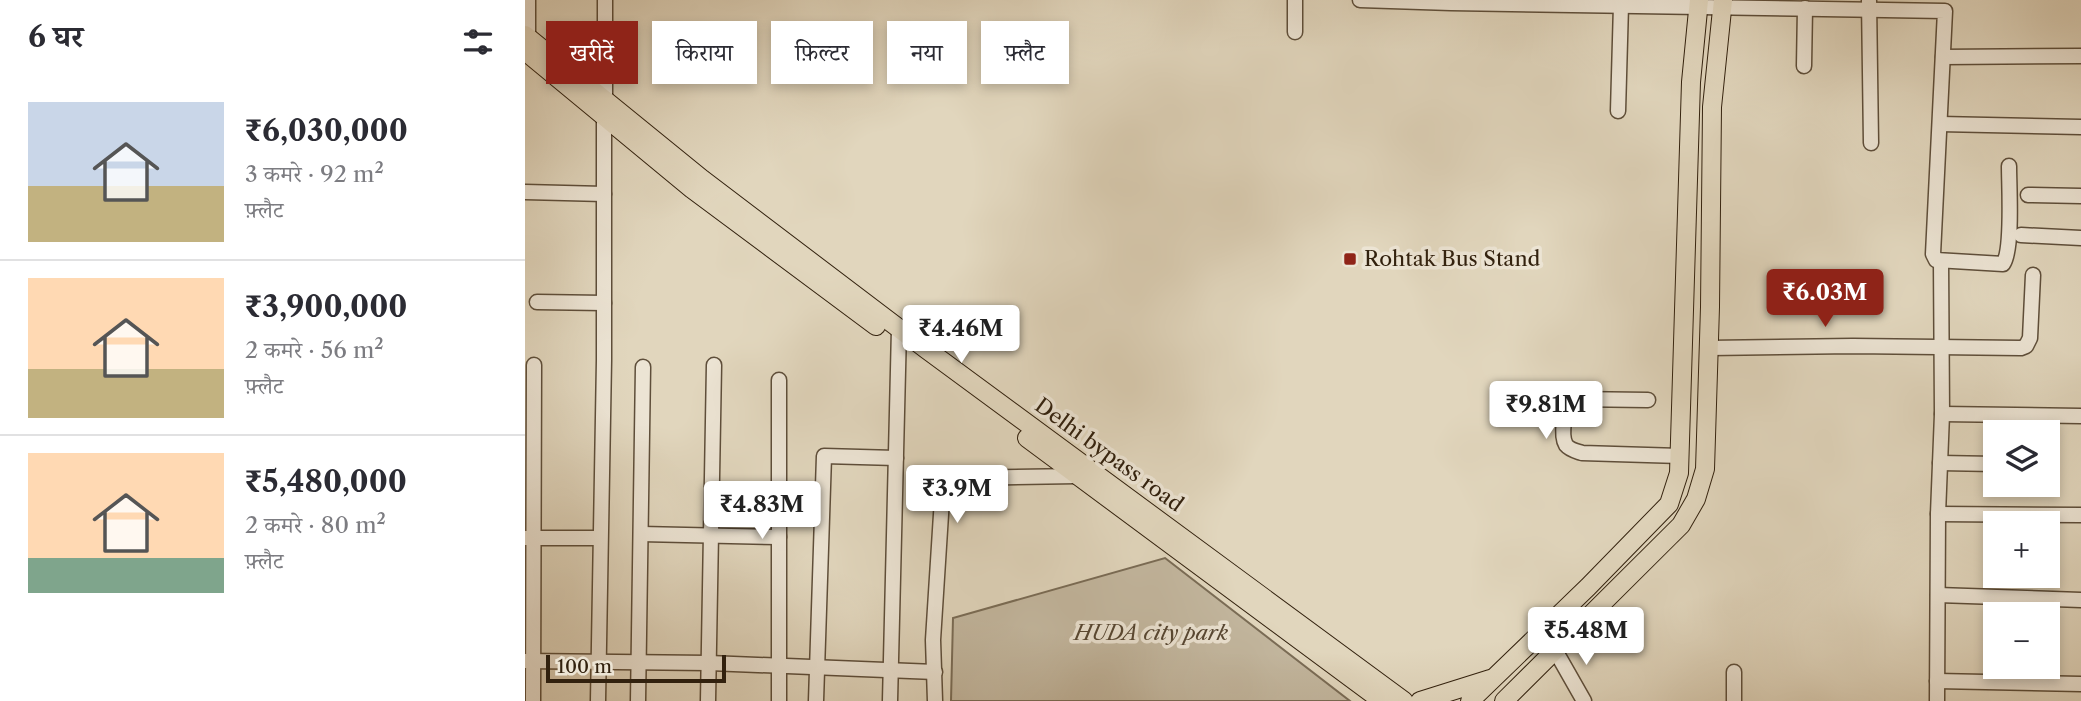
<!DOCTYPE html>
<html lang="hi">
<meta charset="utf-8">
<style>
body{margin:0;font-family:"Libre Caslon Text","Noto Serif Devanagari",serif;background:#f2f2f3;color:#2b2b33;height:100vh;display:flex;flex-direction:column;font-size:26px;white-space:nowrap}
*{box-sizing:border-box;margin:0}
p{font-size:23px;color:#7c7c81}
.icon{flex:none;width:38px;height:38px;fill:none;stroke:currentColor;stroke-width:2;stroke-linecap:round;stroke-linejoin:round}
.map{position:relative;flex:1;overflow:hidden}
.details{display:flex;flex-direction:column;background:#fff;width:525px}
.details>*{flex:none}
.hud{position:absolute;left:21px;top:21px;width:665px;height:63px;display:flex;gap:14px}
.controls{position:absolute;left:1458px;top:420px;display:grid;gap:14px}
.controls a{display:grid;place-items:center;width:77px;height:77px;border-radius:0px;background:#fff;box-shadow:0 4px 10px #0003;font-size:35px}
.scale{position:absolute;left:21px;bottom:18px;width:180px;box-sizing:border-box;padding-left:7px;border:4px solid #32210e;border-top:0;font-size:19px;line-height:24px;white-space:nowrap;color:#32210e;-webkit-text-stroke:5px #ece4d4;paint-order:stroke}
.price{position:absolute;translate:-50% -60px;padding:0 16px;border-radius:7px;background:#fff;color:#222;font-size:23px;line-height:46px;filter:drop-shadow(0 2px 4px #0008)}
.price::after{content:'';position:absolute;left:50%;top:42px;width:21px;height:16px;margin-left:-10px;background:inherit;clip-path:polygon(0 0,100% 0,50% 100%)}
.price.on{background:#8f2418;color:#fff}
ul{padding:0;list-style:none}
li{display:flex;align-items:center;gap:21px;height:175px;padding:0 28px}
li+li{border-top:2px solid #e1e1e2}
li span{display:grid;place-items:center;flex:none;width:196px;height:140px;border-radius:0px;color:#555}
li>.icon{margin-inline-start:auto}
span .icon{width:84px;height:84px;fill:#fffc;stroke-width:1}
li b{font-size:30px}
h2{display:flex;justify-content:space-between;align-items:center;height:84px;padding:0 28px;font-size:30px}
.tag{padding:0 24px;border-radius:0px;background:#fff;box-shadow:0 4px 10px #0003;font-size:24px;line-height:63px}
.tag.on{background:#8f2418;color:#fff}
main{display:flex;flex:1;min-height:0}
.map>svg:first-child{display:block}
.green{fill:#c3b79f;stroke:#7a6c56;stroke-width:2}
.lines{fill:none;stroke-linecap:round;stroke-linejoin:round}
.minor-casing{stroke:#5e4e3a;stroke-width:17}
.major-casing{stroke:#32210e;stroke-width:20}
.minor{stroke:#ece4d4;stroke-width:14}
.major{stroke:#e1d6bd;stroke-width:18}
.poi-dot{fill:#8f2418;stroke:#ece4d4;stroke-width:2.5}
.labels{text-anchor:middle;stroke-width:7;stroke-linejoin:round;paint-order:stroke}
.poi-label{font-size:21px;fill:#32210e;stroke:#ece4d4;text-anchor:start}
.street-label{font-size:21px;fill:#32210e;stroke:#ece4d4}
.park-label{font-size:21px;font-style:italic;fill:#564632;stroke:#ece4d4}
</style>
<main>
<section class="details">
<h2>6 घर<svg class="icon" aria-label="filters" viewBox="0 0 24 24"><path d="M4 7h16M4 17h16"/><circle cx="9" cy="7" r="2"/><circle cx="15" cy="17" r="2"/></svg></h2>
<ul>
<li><span style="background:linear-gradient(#c9d6e8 60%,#c2b280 0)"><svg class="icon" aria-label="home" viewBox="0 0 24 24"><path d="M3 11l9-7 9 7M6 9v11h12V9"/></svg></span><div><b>₹6,030,000</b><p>3 कमरे · 92 m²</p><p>फ़्लैट</p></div></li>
<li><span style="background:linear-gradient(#ffd9b3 65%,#c2b280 0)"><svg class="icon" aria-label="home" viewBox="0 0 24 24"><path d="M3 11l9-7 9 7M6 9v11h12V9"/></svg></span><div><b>₹3,900,000</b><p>2 कमरे · 56 m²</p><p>फ़्लैट</p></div></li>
<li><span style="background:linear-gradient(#ffd9b3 75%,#7fa58c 0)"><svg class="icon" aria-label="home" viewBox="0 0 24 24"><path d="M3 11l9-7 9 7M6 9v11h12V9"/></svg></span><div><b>₹5,480,000</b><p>2 कमरे · 80 m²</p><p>फ़्लैट</p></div></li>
</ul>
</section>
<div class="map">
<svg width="1556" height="701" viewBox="0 0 1556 701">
<rect width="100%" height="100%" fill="#e1d6bd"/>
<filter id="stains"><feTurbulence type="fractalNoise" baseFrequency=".00286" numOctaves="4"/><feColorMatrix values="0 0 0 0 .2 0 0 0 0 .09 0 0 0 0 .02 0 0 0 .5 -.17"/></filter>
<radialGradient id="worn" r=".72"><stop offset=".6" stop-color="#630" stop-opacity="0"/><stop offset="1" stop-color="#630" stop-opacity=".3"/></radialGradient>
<!-- green -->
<path class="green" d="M640,558L825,701H426L428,618Z"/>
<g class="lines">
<!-- minor casing -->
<g class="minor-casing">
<g id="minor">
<path d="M80,0V100"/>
<path d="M835,0L926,3L1420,11L1408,254L1411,260L1478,264C1488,250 1484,187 1484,166"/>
<path d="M1344,1L1346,143"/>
<path d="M770,32V0"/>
<path d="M3,37V0"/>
<path d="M1418,57L1556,56"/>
<path d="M1279,66L1280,8"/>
<path d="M1093,111L1096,5"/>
<path d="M1415,124L1556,127"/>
<path d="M0,192L79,194"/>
<path d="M1503,195L1556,196"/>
<path d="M1496,235L1556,238"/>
<path d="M12,302L79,303"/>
<path d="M1184,348L1328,346L1496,348L1501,346L1505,338L1508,275"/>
<path d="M1123,400L1047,399C1040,406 1035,435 1041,445C1045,450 1051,451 1057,453L1155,456"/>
<path d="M1417,414L1556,416"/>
<path d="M1415,463L1470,464"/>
<path d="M1413,514L1556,515"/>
<path d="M116,534L254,537"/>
<path d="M0,538H75"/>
<path d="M1413,595L1556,600"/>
<path d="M1030,650L1059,701"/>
<path d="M0,661L184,663L410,672"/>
<path d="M1209,672V701"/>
<path d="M1412,681L1556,684"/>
<path d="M8,701L9,365"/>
<path d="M73,701L79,360V116"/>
<path d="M113,701L118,367"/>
<path d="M183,701L189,365"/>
<path d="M254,701V380"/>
<path d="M291,701L299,456L371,458"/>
<path d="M365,701L374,329"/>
<path d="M410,701L408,640L418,483L440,478L552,476"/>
<path d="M1412,701L1413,514L1417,414L1416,261"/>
</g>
</g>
<!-- major casing -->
<g class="major-casing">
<g id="major">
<path d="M0,35L177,179L401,349L879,701"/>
<path d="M0,51L167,189L351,326"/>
<path d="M502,438L857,701"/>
<path d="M895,701L965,679"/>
<path d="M945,701L1063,587L1144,504L1154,473L1166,82L1174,0"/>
<path d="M979,701L1156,525L1171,499L1180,469L1185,307L1187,107L1198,0"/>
</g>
</g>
<!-- minor -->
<use href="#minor" class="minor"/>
<!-- major -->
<use href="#major" class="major"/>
</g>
<!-- markers -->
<rect class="poi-dot" x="818" y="252" width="14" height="14" rx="3.5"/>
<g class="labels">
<!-- poi labels -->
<g class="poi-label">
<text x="839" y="266">Rohtak Bus Stand</text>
</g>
<!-- street labels -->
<g class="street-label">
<text transform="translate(584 455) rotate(36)" y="7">Delhi bypass road</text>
</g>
<!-- park labels -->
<g class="park-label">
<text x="626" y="640">HUDA city park</text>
</g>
</g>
<rect width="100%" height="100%" filter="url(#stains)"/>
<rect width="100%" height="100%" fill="url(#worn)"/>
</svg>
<div class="controls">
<a><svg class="icon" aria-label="layers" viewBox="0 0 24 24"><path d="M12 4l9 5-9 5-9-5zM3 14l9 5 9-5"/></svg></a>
<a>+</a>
<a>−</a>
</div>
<div class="scale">100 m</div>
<b class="price on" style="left:1300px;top:329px">₹6.03M</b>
<b class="price" style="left:436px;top:365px">₹4.46M</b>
<b class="price" style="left:1021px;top:441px">₹9.81M</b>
<b class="price" style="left:432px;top:525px">₹3.9M</b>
<b class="price" style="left:237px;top:541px">₹4.83M</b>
<b class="price" style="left:1061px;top:667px">₹5.48M</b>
<div class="hud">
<a class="tag on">खरीदें</a>
<a class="tag">किराया</a>
<a class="tag">फ़िल्टर</a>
<a class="tag">नया</a>
<a class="tag">फ़्लैट</a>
</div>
</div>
</main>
